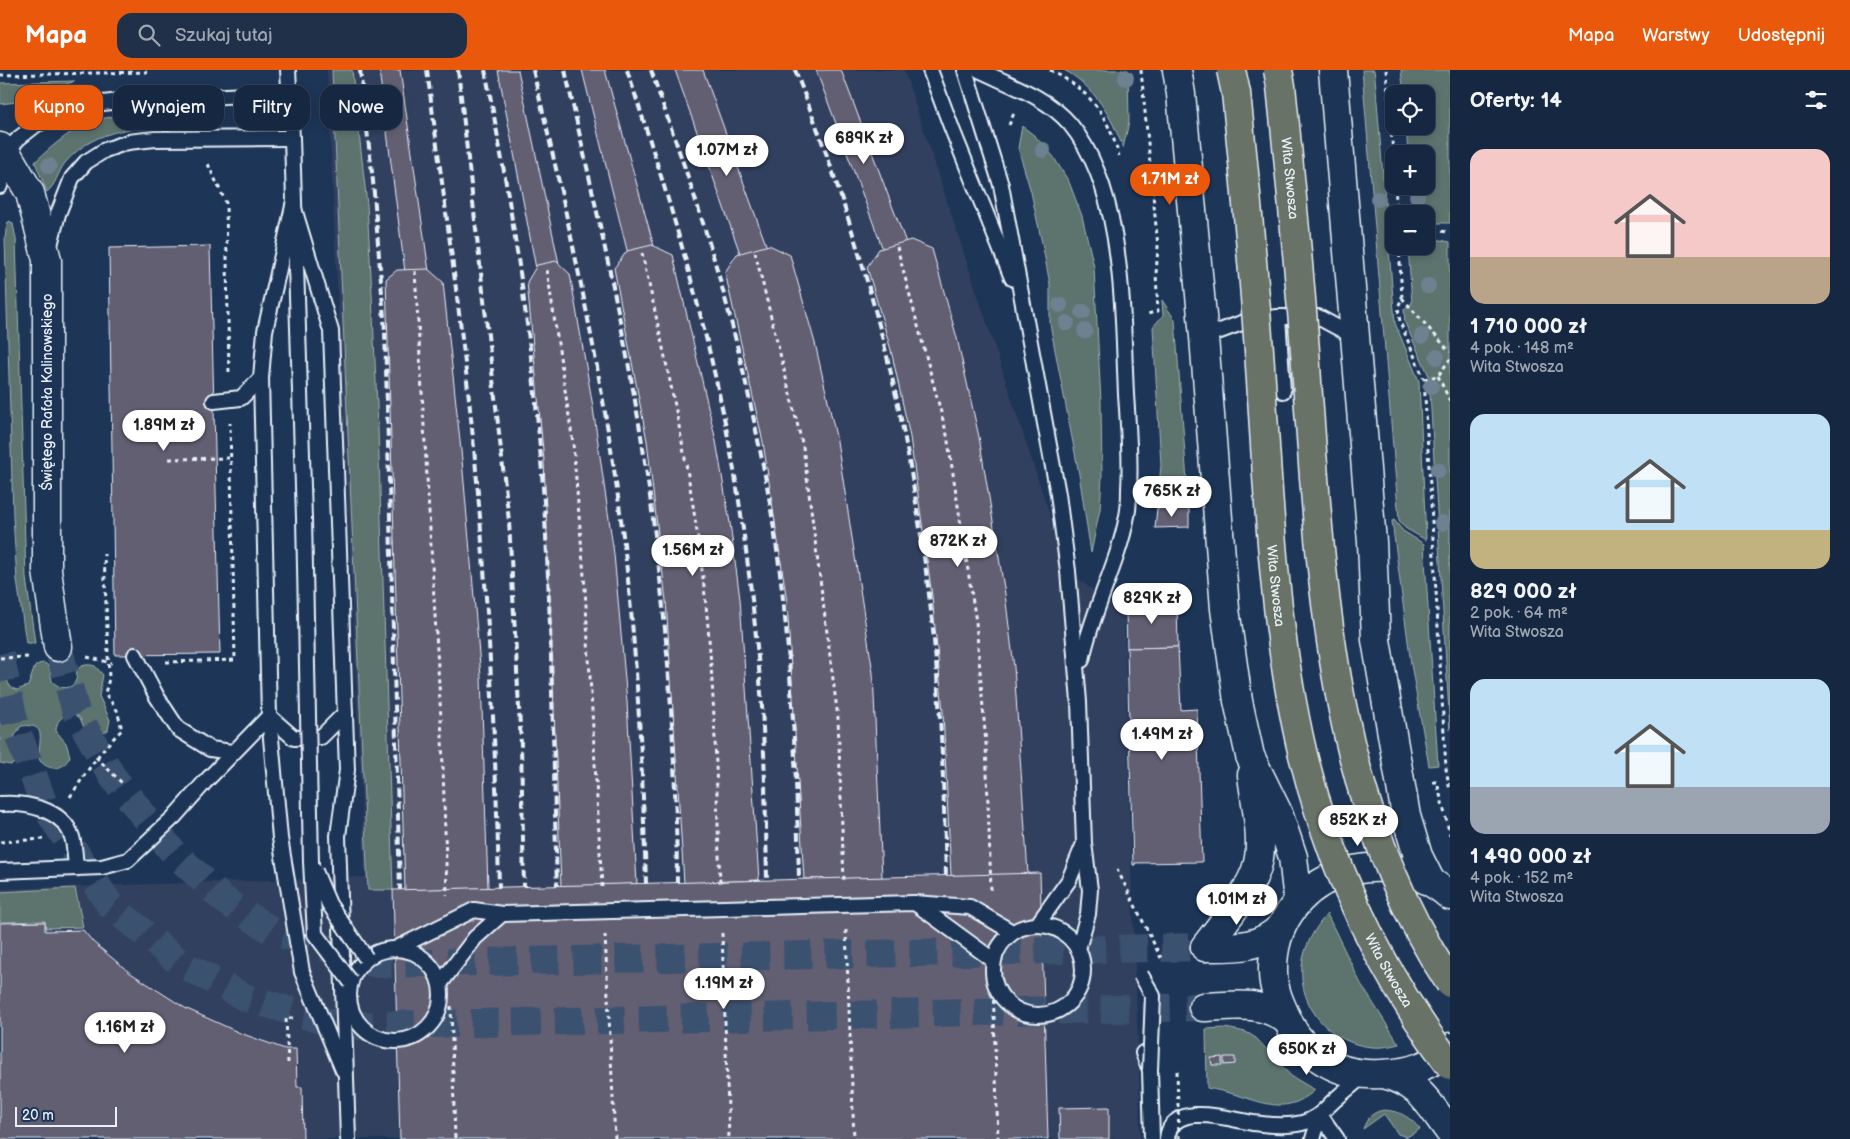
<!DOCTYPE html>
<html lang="pl">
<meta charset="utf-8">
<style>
body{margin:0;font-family:"Balsamiq Sans",sans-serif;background:#1f3048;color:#f1f3f6;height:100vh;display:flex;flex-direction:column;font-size:19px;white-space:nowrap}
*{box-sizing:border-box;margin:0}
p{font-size:16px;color:#9ea6b1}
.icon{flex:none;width:28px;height:28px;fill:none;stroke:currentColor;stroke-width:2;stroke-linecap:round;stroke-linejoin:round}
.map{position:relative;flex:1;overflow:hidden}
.side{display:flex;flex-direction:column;background:#162841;width:400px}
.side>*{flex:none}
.guide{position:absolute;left:15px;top:15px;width:475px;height:45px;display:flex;gap:10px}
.fabs{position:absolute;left:1385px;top:15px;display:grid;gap:10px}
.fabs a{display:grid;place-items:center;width:50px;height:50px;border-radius:10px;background:#162841;box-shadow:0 2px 8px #0003,0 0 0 1px #35445a;font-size:25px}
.scale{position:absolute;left:15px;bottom:12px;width:102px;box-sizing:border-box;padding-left:5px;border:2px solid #e8f1f8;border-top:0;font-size:14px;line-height:18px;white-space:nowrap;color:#e8f1f8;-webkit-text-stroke:4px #1d3557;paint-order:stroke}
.price{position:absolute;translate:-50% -42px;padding:0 11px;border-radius:18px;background:#fff;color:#222;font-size:16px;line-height:32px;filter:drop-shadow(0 1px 2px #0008)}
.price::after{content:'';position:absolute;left:50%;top:30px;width:15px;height:11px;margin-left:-8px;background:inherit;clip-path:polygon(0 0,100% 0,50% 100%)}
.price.selected{background:#ea580c;color:#fff}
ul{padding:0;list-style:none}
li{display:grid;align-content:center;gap:10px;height:265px;padding:0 20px}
li span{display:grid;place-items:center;height:155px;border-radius:15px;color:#555}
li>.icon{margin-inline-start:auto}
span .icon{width:90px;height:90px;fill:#fffc;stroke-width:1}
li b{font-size:21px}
h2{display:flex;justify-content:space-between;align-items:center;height:60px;padding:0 20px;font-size:21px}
.chip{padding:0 18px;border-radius:15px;background:#162841;box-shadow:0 2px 8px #0003,0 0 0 1px #35445a;font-size:18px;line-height:45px}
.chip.selected{background:#ea580c;color:#fff}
header{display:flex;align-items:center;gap:30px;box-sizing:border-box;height:70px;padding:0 25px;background:#ea580c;color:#fff}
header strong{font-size:24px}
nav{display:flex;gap:28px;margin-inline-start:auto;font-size:18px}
.search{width:350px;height:45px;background:#1f3048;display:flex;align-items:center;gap:12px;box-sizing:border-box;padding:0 18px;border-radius:15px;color:#9ea6b1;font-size:19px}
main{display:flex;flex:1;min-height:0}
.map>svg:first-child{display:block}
.built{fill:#32415f}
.green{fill:#5c736e;stroke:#a2b2b3}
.building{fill:#635e73;stroke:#e8f1f8}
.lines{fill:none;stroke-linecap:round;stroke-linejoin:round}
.tertiary-tunnel{stroke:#3b516f;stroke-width:28;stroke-dasharray:28 14;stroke-linecap:butt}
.service-casing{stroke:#e8f1f8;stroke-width:18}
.tertiary-casing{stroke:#e8f1f8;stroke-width:31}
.path{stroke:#e8f1f8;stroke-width:3;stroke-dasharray:4 4;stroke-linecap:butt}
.service{stroke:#1d3557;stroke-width:14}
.tertiary{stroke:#1d3557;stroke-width:28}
.rail{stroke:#e8f1f8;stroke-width:4;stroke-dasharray:8 4;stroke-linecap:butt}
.service-bridge-casing{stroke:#e8f1f8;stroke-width:18;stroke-linecap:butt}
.primary-bridge-casing{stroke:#e8f1f8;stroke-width:31;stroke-linecap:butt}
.path-bridge{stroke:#e8f1f8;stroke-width:3;stroke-dasharray:4 4;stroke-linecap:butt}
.service-bridge{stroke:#1d3557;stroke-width:14}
.primary-bridge{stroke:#697266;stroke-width:28}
.tree{fill:#6e8191}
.labels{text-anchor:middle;stroke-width:4;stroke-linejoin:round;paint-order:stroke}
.street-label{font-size:14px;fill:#e8f1f8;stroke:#1d3557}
</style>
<header>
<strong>Mapa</strong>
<div class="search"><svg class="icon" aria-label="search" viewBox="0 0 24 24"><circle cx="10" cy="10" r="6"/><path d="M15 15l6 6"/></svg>Szukaj tutaj</div>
<nav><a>Mapa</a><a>Warstwy</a><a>Udostępnij</a></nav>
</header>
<main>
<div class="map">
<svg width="1450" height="1069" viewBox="0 0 1450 1069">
<rect width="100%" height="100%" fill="#1d3557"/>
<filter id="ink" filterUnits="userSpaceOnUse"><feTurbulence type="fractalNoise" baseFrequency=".02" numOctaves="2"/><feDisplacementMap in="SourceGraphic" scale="10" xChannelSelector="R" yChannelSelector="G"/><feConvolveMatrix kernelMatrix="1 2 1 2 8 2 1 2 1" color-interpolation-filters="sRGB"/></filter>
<g filter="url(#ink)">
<!-- built -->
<path class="built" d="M327,0H904L1068,501L1124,544L1131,798L1139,999L1140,1069H0V819L365,807Z"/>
<!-- green -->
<g class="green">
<path d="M332,0H352L367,135L372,224L378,358L393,820H368Z"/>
<path d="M1064,0H1128L1129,52L1123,78C1112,47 1094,16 1064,0Z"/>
<path d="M1362,0H1374L1375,7L1395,253L1419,311L1426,470L1405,458L1399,450Z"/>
<path d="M1401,0H1450V153H1433L1427,151L1426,144H1417L1412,129L1411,116H1426V84H1408L1406,56H1426V24H1404Z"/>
<path d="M75,11L17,32L0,34V13Z"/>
<path d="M155,44H184V56C141,56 95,57 65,93C58,102 56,115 47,122L35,92C54,74 75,56 100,49C118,45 137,45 155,44Z"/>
<path d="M1022,56L1035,66L1053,86L1069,112L1082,146L1094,197L1101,332L1102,407L1100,439L1091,483L1079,404L1050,254V214L1042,173L1031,122L1018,78Z"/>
<path d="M10,151L13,154L16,169L26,508L35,573H26L17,510L13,447L5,168L7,153Z"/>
<path d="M1426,167L1450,172V660L1429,306L1405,253L1404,239L1412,233L1408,176H1426Z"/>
<path d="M1162,230L1175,250L1189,438L1157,437L1161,395L1153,257L1163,245Z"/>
<path d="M1394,450L1403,461L1424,474L1438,695L1429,696L1411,594L1392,451Z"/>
<path d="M0,593C9,602 3,616 17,620L28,616L35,596C50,587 50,601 52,611C59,619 72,621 76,610C77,607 76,604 77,601C80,594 89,594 95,596L103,605L99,626L110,650L108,660L101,665H90L86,662L80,648L72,643C62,645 56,651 56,661L66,673L70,686C64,700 51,702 40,691C35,676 52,652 21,656L14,667L19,683L18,691L11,695L0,693Z"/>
<path d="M75,818L83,857L46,858L45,851L0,852V822Z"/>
<path d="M1327,844L1361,914L1399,974C1391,976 1381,978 1372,977C1331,974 1298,937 1302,896C1304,876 1314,859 1327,844Z"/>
<path d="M1225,958L1246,962L1256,968L1291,1006L1315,1020L1314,1021C1287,1044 1267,1034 1237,1025C1227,1022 1217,1020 1207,1018L1206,959Z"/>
<path d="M1384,1040C1400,1041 1410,1047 1420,1059L1407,1067L1398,1064L1384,1044L1363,1059C1367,1048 1372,1042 1384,1040Z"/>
</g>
<!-- building -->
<g class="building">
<path d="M379,0H400L432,222L408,225Z"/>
<path d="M498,0H518L562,208L539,214Z"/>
<path d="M582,0H605L662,205L635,212Z"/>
<path d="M675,0H703L778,208L752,217Z"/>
<path d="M816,0H841L911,186L888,193Z"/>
<path d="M911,170L932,179L957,268L979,367L1005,524L1014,597L1028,804L951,806L943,642L932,526L910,367L891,280L867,197L879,179Z"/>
<path d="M652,175L673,185L716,371L730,453L740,529L759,810L684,813L666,531L647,371L614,198L627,181Z"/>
<path d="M769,175L790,185L815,273L837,371L873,603L882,808L804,809L787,532L763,372L725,202L737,184Z"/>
<path d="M210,176L220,584L115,585L109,178Z"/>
<path d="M556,191L570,204L592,331L614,484L627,632L637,814L561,816L544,391L527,212L537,195Z"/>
<path d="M428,199L443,212L462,390L481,607L488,818L405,820L386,209L397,200Z"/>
<path d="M1157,438H1189V457L1155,458Z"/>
<path d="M1131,532H1177L1178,577L1127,578L1126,544Z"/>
<path d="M1178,577L1181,640L1197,639L1202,792L1135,793V795H1133L1129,658H1127V654H1129L1127,578Z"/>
<path d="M1040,803L1048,1069H400L393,820Z"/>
<path d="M45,852V861L83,860L93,872L129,902L185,938L240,963L285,979H296L297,1017H302L303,1069H0V853Z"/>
<path d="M1222,987V995H1212L1211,988Z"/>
<path d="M1224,987H1235V994L1224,995Z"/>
<path d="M1109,1037V1069H1060L1059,1038Z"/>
</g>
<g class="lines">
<!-- tertiary-tunnel -->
<g class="tertiary-tunnel">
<path d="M58,577L76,642L112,706L173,782L224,830L272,861L377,894L1205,877"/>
<path d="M0,584L15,655L44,735L110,835L180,893L244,927L341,956L1203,937"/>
</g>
<!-- service casing -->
<g class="service-casing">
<g id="service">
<path d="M288,0L292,68L304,448"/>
<path d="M930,0L952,59L1012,208"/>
<path d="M965,0L1001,115L1058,424L1068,501L1079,632L1084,773L1090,820L1088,844L1078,879"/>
<path d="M979,0C1010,15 1047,27 1070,54C1125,121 1122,242 1126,324C1128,356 1131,387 1129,419C1129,428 1129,437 1127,446C1118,495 1092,540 1082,590"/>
<path d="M0,116L6,82L19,68L37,54L86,35L120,31L289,23"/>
<path d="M293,135L331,261L347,700L338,766L348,1069"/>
<path d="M293,136L265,261L261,308L269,646L280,768L302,902L343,1000"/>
<path d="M49,179L58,144L72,108L86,92L105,80L128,72L155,69L292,68"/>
<path d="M1278,247L1283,321"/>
<path d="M1204,267L1247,251L1278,247H1318L1355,267"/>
<path d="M214,331L241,328L261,308"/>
<path d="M135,585L157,627L178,659L210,679L232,682"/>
<path d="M269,646L294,668L321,667L345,643"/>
<path d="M0,734C26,732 63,739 72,767C75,777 75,788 76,798"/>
<path d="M0,801L102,797L128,790L174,747L204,713L269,646"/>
<path d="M915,833L993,890"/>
<path d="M1037,855L1069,810L1083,776"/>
<circle cx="1038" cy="900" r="45"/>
<path d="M395,879L474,840L502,844L914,833L970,837L1012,862"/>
<circle cx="395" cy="925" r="46"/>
<path d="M440,914L475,868L502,844"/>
<path d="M1143,983L1150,1000L1152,1069"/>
<path d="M1320,1045L1337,1069"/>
<path d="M1167,1069C1171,1030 1229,1049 1253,1053C1268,1055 1287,1057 1302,1053C1319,1049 1326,1037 1338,1027C1347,1019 1356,1012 1365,1004"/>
<path d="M1313,1069L1320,1045"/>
</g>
</g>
<!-- tertiary casing -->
<g class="tertiary-casing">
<g id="tertiary">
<path d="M1177,0L1181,24L1204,267L1225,539L1238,631L1250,686L1278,743L1293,787L1298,831"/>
<path d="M1333,0L1372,472L1376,570L1406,746L1418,786L1430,810"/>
<path d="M0,77L6,82L30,123L47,190V501L58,577"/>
<path d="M1450,826C1382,766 1271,807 1273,902C1273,921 1282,938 1290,955C1304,983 1335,1003 1367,1004C1398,1005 1428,1001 1450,977"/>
<path d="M1205,877C1221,855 1252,820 1258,793C1264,768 1255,732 1252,705"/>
<path d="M1205,877C1233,877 1260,879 1281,857"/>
<path d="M1203,937C1236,936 1261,930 1288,951"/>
<path d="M1384,1004C1421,1014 1428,1033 1450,1062"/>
</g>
</g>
<!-- path -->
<g class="path">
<path d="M1050,0C1090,21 1107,43 1119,86"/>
<path d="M1141,0L1158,177L1156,204L1158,241L1148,244"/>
<path d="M1386,0L1394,94"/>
<path d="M0,5L147,2"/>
<path d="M1009,55L1014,43"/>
<path d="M208,94L226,133L229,304"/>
<path d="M1395,116L1397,144"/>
<path d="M1397,136L1402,144"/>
<path d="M1426,160L1450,162"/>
<path d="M1399,176L1402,228L1398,237L1400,252L1424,309L1446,699L1450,721"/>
<path d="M897,177L947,365L976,552L986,674L991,820"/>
<path d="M755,182L803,377L838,648L844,811"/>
<path d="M642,183C665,286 688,388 701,492C715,599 716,707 720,814"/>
<path d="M547,200L573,373L585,518L602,817"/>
<path d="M415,201L442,666L447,825"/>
<path d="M1402,228L1450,282"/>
<path d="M1438,306L1450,331"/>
<path d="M1424,309L1438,306L1450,289"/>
<path d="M169,389L230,388"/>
<path d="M87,587L112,593"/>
<path d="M0,588L28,587"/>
<path d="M166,592L235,590L230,353"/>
<path d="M96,687L122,713"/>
<path d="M1433,712H1437L1450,765"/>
<path d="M70,727C86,703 100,680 122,660L117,640L105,623L109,609L104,484"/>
<path d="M0,772L43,769"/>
<path d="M846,860L854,1069"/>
<path d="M722,863L729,1069"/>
<path d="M605,865L615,1069"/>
<path d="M993,914L998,1069"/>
<path d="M451,936L455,1069"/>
<path d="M288,993L286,948H294"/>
</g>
<!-- service -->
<use href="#service" class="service"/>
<!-- tertiary -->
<use href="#tertiary" class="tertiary"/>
<!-- rail -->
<g class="rail">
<path d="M360,0L373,111L385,261L400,820"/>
<path d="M427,0C444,130 463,259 475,389C488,532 496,675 499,818"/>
<path d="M458,0L509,451L521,675L524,817"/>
<path d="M485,0C507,110 525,222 536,334C552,494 552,656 557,816"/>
<path d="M533,0C565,135 595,269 615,406C635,541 642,677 646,814"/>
<path d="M565,0C593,124 622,247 642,372C665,518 676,666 677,813"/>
<path d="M627,0C672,136 714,276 737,418C748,490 757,564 762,637C765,695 766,753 767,811"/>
<path d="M651,0C668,50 686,99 702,150C730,237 750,326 767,416C790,546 796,678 799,809"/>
<path d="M795,0C849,137 892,280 915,426C925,490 934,555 938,620C943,681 944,744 946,806"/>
</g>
<!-- service-bridge casing -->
<g class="service-bridge-casing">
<g id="service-bridge">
<path d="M304,448L311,792L315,864L351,912"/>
<path d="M315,801L329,834L366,888"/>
<path d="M1141,905L1153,926L1150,1000"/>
</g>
</g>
<!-- primary-bridge casing -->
<g class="primary-bridge-casing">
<g id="primary-bridge">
<path id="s1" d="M1231,0L1236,23C1246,119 1255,215 1261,311C1269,436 1274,563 1303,685C1331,798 1380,902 1450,995"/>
<path id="s2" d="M1278,0L1281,16C1291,114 1301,212 1307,311C1322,518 1331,734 1450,913"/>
</g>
</g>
<!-- path-bridge -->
<g class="path-bridge">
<path d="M1117,799L1161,888"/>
<path d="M1177,1001L1179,1069"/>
</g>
<!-- service-bridge -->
<use href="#service-bridge" class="service-bridge"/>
<!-- primary-bridge -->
<use href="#primary-bridge" class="primary-bridge"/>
</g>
<!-- trees -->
<g class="tree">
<circle cx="1126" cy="8" r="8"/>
<circle cx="1043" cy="80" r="8"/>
<circle cx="49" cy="96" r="8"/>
<circle cx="1417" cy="126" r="8"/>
<circle cx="1378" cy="129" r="8"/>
<circle cx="1428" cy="216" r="8"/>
<circle cx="1060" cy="235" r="8"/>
<circle cx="1083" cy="242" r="8"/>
<circle cx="1067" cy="253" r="8"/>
<circle cx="1085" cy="261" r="8"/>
<circle cx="1422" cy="266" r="8"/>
<circle cx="1437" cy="287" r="8"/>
<circle cx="1431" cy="316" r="8"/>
<circle cx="1438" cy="400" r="8"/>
<circle cx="1442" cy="453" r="8"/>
</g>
</g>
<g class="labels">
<!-- street labels -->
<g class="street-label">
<text dy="5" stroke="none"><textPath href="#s2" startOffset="109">Wita Stwosza</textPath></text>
<text transform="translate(47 322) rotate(-90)" y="5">Świętego Rafała Kalinowskiego</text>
<text dy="5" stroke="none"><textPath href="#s1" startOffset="518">Wita Stwosza</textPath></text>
<text dy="5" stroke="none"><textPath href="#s1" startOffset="922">Wita Stwosza</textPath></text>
</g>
</g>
</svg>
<div class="fabs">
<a><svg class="icon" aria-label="locate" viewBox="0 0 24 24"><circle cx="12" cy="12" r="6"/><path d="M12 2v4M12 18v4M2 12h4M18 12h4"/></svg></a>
<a>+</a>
<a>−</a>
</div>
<div class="scale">20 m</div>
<b class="price" style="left:864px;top:95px">689K zł</b>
<b class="price" style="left:727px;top:107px">1.07M zł</b>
<b class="price selected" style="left:1170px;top:136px">1.71M zł</b>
<b class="price" style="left:164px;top:382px">1.89M zł</b>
<b class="price" style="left:1172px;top:448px">765K zł</b>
<b class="price" style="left:958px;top:498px">872K zł</b>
<b class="price" style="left:693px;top:507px">1.56M zł</b>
<b class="price" style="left:1152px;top:555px">829K zł</b>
<b class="price" style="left:1162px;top:691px">1.49M zł</b>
<b class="price" style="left:1358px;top:777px">852K zł</b>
<b class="price" style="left:1237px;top:856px">1.01M zł</b>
<b class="price" style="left:724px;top:940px">1.19M zł</b>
<b class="price" style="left:125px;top:984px">1.16M zł</b>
<b class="price" style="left:1307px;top:1006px">650K zł</b>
<div class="guide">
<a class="chip selected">Kupno</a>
<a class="chip">Wynajem</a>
<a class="chip">Filtry</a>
<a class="chip">Nowe</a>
</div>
</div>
<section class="side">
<h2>Oferty: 14<svg class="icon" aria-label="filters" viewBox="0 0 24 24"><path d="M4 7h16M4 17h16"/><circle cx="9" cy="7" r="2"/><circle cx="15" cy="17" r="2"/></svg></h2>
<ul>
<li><span style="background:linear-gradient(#f6c9c9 70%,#b9a48a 0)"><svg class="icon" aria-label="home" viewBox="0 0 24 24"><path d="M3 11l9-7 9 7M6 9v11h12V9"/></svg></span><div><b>1 710 000 zł</b><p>4 pok. · 148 m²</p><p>Wita Stwosza</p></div></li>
<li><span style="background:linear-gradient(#bfe0f5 75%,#c2b280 0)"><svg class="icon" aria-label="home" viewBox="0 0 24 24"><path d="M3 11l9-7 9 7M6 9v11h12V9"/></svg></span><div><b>829 000 zł</b><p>2 pok. · 64 m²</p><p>Wita Stwosza</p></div></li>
<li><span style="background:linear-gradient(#bfe0f5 70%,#9aa5b1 0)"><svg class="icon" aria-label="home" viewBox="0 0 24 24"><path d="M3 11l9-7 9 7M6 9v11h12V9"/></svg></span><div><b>1 490 000 zł</b><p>4 pok. · 152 m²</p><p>Wita Stwosza</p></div></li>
</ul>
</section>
</main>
